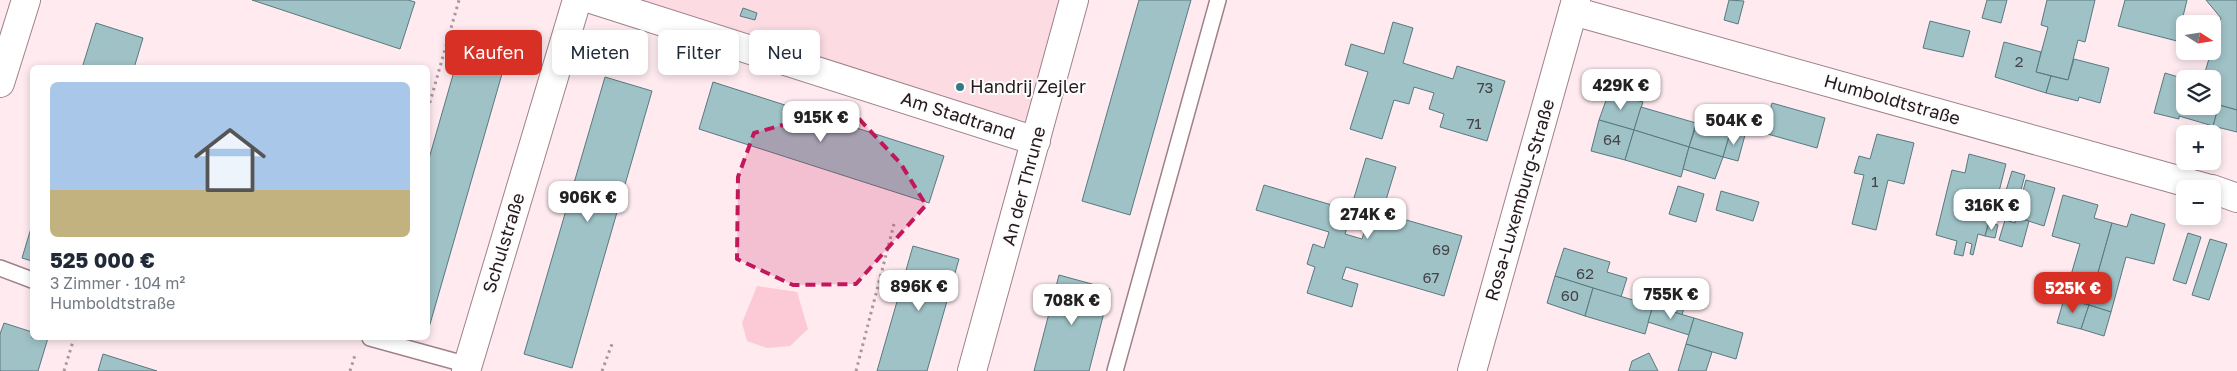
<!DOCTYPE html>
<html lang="de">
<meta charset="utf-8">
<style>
body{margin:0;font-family:"Golos Text",sans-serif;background:#f2f2f3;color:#1f2937;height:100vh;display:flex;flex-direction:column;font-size:19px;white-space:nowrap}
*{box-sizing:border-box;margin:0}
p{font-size:16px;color:#747a83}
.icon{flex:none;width:28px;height:28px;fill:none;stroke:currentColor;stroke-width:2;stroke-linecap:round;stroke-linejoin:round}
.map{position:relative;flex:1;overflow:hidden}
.details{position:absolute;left:30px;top:65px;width:400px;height:275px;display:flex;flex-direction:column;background:#fff;border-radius:8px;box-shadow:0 2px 8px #0003}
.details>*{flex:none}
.hud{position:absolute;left:445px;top:30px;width:475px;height:45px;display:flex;gap:10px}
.needle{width:32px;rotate:102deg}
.buttons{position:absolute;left:2176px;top:15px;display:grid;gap:10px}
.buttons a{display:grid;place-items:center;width:45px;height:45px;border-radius:8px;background:#fff;box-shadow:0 2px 8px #0003;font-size:25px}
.price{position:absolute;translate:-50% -42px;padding:0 11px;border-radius:10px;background:#fff;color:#222;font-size:16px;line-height:32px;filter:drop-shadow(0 1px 2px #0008)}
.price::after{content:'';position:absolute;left:50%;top:30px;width:15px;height:11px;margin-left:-8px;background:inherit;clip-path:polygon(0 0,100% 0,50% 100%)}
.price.selected{background:#d93025;color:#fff}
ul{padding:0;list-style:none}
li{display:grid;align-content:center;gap:10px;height:265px;padding:0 20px}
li+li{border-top:1px solid #e0e1e3}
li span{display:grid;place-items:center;height:155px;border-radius:8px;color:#555}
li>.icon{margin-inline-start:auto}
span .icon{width:90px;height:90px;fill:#fffc;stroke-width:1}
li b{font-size:21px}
.tag{padding:0 18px;border-radius:8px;background:#fff;box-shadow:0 2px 8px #0003;font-size:18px;line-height:45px}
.tag.selected{background:#d93025;color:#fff}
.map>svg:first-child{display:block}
.built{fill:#fcdbe3}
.green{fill:#fcc9d6}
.building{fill:#9fc2c7;stroke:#58797e}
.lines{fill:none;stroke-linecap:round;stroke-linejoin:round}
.service-casing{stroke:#9f8189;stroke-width:18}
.minor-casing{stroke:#9f8189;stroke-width:30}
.path{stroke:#a8979c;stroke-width:3;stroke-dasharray:2.5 4;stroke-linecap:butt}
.service{stroke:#fff;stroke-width:15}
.minor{stroke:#fff;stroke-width:28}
.marked{fill:#c2185b;fill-opacity:0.2;stroke:#c2185b;stroke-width:4;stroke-dasharray:10 6;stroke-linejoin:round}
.poi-dot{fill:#337a85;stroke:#fdfdfd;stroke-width:2}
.labels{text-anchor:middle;stroke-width:4;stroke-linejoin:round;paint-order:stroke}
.number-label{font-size:15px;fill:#444347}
.poi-label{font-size:18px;fill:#25191c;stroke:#fdfdfd;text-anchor:start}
.street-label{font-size:18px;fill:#25191c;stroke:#fdfdfd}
</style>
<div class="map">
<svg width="2237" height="371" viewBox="0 0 2237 371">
<rect width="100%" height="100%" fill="#feeaef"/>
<!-- built -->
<path class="built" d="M595,0H1074L1036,140Z"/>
<!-- green -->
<path class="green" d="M757,286L797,292L808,329L790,346L767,348L747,341L742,323Z"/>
<!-- building -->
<g class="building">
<path d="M252,0H408L415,2L400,49Z"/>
<path d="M1139,0H1191L1130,215L1082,201Z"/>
<path d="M1729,0L1744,1L1738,24L1724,20Z"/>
<path d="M1987,0H2007L2001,23L1982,18Z"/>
<path d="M2047,0H2095L2085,42L2078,40L2068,80L2036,72L2048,27L2041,25Z"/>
<path d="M2125,0H2187L2177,41L2118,26Z"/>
<path d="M2206,0H2237V110L2212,103V79H2203L2221,18Z"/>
<path d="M743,8L757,13L755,20L740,16Z"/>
<path d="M1930,21L1970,31L1963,57L1923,48Z"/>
<path d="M1393,22L1413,28L1403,63L1453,79L1457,66L1505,81L1487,141L1440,127L1444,114L1429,109L1434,93L1414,87L1409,104L1394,100L1382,139L1350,129L1368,72L1345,65L1351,44L1384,54Z"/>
<path d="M96,23L143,38L134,68H82Z"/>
<path d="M2004,42L2041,52L2036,72L2051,76L2046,93L1995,77Z"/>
<path d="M461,47L506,60L428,331V162Z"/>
<path d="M2074,59L2109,68L2100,103L2079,97L2078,101L2046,93L2051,76L2068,80Z"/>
<path d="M2165,73L2185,79V106H2212V103L2219,105L2213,126L2179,116V119L2154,113Z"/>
<path d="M605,77L652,91L572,368L524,354Z"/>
<path d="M713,82L944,156L929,203L699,129Z"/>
<path d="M1609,92L1643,102L1634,130L1599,120Z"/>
<path d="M1772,103L1825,118L1817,148L1764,133Z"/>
<path d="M2219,105L2237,110V132L2213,126Z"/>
<path d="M1641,107L1696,123L1689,147L1634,130Z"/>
<path d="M1699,117L1732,127L1723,157L1689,147Z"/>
<path d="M1599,120L1634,130L1625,160L1591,151Z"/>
<path d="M1634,130L1689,147L1681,177L1625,160Z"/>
<path d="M1731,130L1745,135L1738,161L1723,157Z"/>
<path d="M1877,134L1914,143L1904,184L1888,180L1876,230L1852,224L1864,175L1854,173L1859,156L1870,159Z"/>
<path d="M1689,147L1723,157L1715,179L1683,169Z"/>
<path d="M1969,154L2006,164L1995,207L1986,205L1982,219L1989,221L1985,236L1978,234L1973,255L1970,254L1972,244L1966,242L1963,256L1954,254L1957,241L1936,235L1952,170L1965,173Z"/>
<path d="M1366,158L1396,167L1382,213L1462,236L1444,296L1346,267L1342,279L1358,284L1352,307L1307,293L1315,267L1307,264L1313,244L1324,248L1329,232L1256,210L1264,185L1352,211L1345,234L1362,239L1370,214L1351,208Z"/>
<path d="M2012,171L2025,175L2018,201L2004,197Z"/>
<path d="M2026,180L2055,188L2044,226L2016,217Z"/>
<path d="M1678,186L1704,194L1696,222L1669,214Z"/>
<path d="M1721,191L1759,202L1753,221L1716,210Z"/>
<path d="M2063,195L2098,205L2094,218L2112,223L2089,305L2064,299L2080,244L2052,236Z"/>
<path d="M2131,214L2165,224L2154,264L2126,257L2111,312L2089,305L2112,223L2127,227Z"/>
<path d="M2016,217L2029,221L2022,247L1999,240L2005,220L2015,223Z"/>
<path d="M1989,223L1998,225L1995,238L1985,236Z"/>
<path d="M32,225V261L22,258Z"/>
<path d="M2188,233L2201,237L2186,284L2173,280Z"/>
<path d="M2210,239L2227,244L2209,300L2192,295Z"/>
<path d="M913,246L959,259L927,371H877Z"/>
<path d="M1564,248L1610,262L1607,272L1627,278L1621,297L1555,276Z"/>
<path d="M1059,275L1110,289L1089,371H1034Z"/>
<path d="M1555,276L1593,288L1585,316L1547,303Z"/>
<path d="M1647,281L1675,290L1669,311L1641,303Z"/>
<path d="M1593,288L1653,306L1645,334L1585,316Z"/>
<path d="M1674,297L1686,300L1682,315L1669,311Z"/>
<path d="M2064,299L2089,305L2081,329L2057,323Z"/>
<path d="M2089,305L2111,312L2104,336L2081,329Z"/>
<path d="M1653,306L1694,318L1689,335L1648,322Z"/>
<path d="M1694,318L1743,333L1736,359L1686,344Z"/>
<path d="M4,323L32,332V338H48L38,371H0V334Z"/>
<path d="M1686,344L1712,352L1706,371H1678Z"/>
<path d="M1649,353L1658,371H1629L1632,361Z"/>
<path d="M103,354L141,366L157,371H98Z"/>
</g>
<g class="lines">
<!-- service casing -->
<g class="service-casing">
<g id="service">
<path d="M0,268L32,280"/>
<path d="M370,338L468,365"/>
<path d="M1115,371L1218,0"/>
</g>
</g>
<!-- minor casing -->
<g class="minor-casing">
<g id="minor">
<path d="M594,0L1036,141"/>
<path d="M1573,11L2210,189"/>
<path d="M0,83L26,0"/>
<path d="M2212,189L2237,198"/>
<path d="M466,371L577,0"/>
<path d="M972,371L1074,0"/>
<path d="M1472,371L1576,0"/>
</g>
</g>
<!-- path -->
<g class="path">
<path d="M428,109L459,0"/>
<path d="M64,371L74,338"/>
<path d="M350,371L355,355"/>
<path d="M602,371L612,344"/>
<path d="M856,371L894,224"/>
</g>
<!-- service -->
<use href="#service" class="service"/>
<!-- minor -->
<use href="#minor" class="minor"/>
</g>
<!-- marked area -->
<path class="marked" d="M848,107L901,164L926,205L856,284L793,285L737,259L738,177L754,133Z"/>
<!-- markers -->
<circle class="poi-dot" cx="960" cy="87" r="5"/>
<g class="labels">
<!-- number labels -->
<g class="number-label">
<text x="2019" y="67">2</text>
<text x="1485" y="93">73</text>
<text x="1474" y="129">71</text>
<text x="1612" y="145">64</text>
<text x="1875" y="187">1</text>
<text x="1441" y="255">69</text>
<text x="1585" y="279">62</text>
<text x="1431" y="283">67</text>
<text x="1570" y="301">60</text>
</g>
<!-- poi labels -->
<g class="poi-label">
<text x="970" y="93">Handrij Zejler</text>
</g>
<!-- street labels -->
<g class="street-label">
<text transform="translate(1892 100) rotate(16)" y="6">Humboldtstraße</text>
<text transform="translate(958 116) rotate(18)" y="6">Am Stadtrand</text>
<text transform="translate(1024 186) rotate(-75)" y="6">An der Thrune</text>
<text transform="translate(1520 200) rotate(-74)" y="6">Rosa-Luxemburg-Straße</text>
<text transform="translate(504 243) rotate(-73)" y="6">Schulstraße</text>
</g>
</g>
</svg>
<div class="buttons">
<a><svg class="needle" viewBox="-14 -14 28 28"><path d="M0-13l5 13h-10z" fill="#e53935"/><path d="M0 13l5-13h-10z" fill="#747a83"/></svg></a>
<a><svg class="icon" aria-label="layers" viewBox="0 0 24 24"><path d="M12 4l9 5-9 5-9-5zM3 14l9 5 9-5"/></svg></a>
<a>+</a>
<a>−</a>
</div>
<b class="price" style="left:1621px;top:111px">429K €</b>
<b class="price" style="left:821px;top:143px">915K €</b>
<b class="price" style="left:1734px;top:146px">504K €</b>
<b class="price" style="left:588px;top:223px">906K €</b>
<b class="price" style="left:1992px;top:231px">316K €</b>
<b class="price" style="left:1368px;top:240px">274K €</b>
<b class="price" style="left:919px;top:312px">896K €</b>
<b class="price selected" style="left:2073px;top:314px">525K €</b>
<b class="price" style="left:1671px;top:320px">755K €</b>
<b class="price" style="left:1072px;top:326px">708K €</b>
<div class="hud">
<a class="tag selected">Kaufen</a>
<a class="tag">Mieten</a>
<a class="tag">Filter</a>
<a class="tag">Neu</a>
</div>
<section class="details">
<ul>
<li><span style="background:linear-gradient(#a9c7e8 70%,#c2b280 0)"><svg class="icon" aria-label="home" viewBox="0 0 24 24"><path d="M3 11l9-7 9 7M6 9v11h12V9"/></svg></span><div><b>525 000 €</b><p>3 Zimmer · 104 m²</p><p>Humboldtstraße</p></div></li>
</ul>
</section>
</div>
